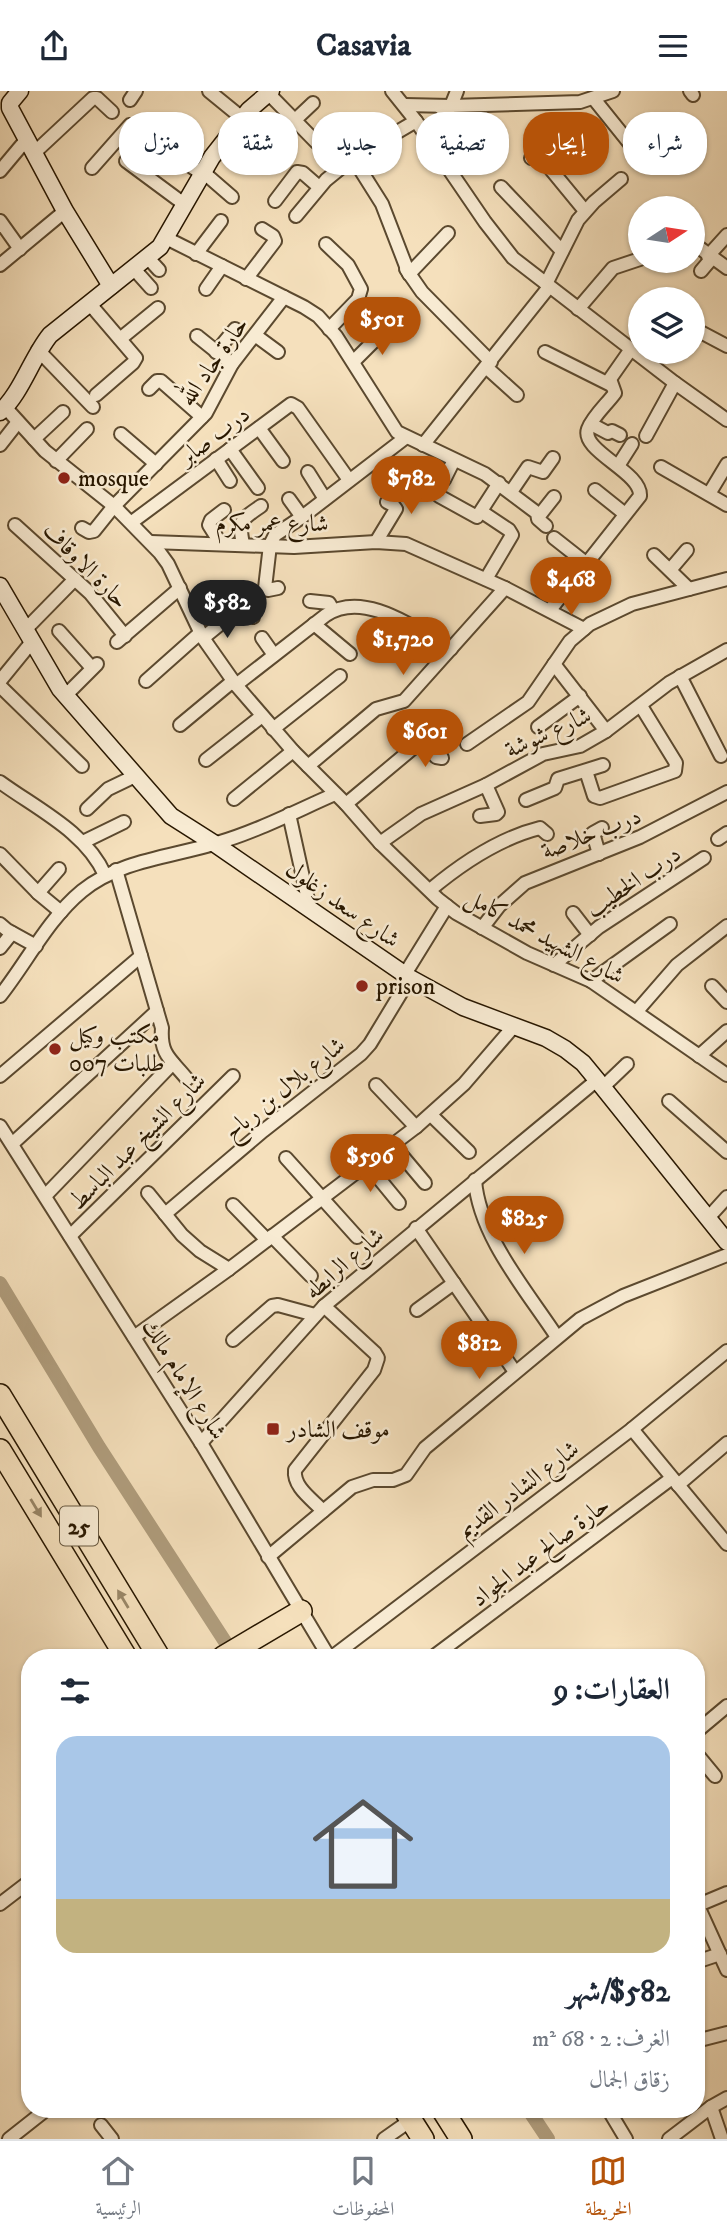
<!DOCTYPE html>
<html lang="ar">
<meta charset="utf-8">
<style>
body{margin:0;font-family:"IM FELL DW Pica",Amiri,serif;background:#f6f6f7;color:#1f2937;direction:rtl;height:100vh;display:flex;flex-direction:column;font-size:26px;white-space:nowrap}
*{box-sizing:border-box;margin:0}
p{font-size:23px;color:#747a83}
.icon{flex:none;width:38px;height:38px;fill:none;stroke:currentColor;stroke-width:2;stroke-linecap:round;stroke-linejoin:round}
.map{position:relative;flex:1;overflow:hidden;direction:ltr}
.panel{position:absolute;left:21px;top:1558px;width:684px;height:469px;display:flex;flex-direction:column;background:#fff;border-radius:28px;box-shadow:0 2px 5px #0004;direction:rtl}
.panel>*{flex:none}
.hud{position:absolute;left:21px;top:21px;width:686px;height:63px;direction:rtl;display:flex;gap:14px}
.needle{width:46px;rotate:78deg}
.controls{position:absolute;left:628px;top:105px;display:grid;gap:14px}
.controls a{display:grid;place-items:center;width:77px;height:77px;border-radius:50%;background:#fff;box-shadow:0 2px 5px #0004;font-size:35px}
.price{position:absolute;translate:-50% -60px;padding:0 16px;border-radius:24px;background:#b45309;color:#fff;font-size:23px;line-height:46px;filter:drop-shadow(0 2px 4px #0008)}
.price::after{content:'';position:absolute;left:50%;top:42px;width:21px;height:16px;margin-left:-10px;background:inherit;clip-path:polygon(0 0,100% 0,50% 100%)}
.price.active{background:#222;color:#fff}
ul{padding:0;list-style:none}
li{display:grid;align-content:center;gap:14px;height:371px;padding:0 35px}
li span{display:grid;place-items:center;height:217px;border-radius:21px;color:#555}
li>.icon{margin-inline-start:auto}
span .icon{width:126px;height:126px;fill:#fffc;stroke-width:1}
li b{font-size:30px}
h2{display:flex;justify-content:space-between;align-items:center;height:84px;padding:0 35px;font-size:30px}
.chip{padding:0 24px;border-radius:28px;background:#fff;box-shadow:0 2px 5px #0004;font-size:24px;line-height:63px}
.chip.active{background:#b45309;color:#fff}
header{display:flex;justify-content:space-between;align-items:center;height:91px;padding:0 35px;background:#fff;font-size:32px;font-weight:700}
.tab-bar{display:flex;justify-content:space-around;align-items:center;height:98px;border-top:2px solid #e0e1e3;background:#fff;font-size:19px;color:#747a83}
.tab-bar a{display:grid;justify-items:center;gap:4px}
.tab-bar .active{color:#b45309}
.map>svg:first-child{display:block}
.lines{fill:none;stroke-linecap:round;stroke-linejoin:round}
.canal{stroke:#af9c7c;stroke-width:14}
.street-casing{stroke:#5b492f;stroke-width:16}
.secondary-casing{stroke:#281700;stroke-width:19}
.highway-casing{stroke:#281700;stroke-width:24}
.street{stroke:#f8ebd3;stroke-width:12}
.secondary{stroke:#f8ebd3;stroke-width:16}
.highway{stroke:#f5e0bc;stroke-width:21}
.oneway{fill:#998667}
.poi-dot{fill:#8f2418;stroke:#f8ebd3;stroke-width:2.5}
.labels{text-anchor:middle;stroke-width:5;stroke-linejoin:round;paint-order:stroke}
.shield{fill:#f8ebd3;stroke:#66573f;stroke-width:2}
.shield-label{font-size:23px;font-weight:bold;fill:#281700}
.street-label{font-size:24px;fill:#281700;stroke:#f8ebd3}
.poi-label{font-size:24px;fill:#281700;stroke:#f8ebd3;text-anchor:start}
</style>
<header><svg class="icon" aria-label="menu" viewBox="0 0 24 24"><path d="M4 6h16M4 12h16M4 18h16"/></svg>Casavia<svg class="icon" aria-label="share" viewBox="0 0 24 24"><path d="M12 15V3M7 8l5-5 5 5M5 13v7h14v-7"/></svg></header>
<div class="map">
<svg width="727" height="2048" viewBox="0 0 727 2048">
<rect width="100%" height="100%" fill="#f5e0bc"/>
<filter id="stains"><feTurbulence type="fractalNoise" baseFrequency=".00286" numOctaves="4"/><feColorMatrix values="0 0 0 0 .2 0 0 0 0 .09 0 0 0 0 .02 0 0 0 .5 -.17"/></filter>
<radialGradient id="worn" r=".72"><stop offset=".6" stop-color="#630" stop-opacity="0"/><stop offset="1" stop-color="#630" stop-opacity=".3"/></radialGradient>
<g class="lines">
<!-- canal -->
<g class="canal">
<path d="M0,1192L99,1356L235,1566"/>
<path d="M528,2018L548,2048"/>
</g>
<!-- street casing -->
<g class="street-casing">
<g id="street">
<path d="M209,0L242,27"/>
<path d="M392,0L416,30L485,131L513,167L675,292L727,329"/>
<path d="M690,0L693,4"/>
<path d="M268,2L317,52"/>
<path d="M594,8L643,69"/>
<path d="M130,9L136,0"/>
<path d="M405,14L451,15L580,11L613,0"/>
<path d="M439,15L492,64"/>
<path d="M451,15L457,0"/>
<path d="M295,29L313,12"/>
<path d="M33,63L93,7H97L112,21"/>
<path d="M353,67L382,113L409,183L448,142"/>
<path d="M531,67L539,64L585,120"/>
<path d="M126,70L184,113"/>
<path d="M92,77L130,34L201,82"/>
<path d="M0,80L26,49"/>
<path d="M202,80L232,106"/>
<path d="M501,96L562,160"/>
<path d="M275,110L297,81L303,82L319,96"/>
<path d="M296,125L326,89L353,67L416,30"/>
<path d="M0,130L20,158"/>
<path d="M166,147L304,216L318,225L336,245L397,341L485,383L537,422L538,428L546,435"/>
<path d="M693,152L727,177"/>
<path d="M326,153L348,174L361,198L358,208L329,238"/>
<path d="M196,163L221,130"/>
<path d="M708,165L727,144"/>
<path d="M148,167L159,179"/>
<path d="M0,174L65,120"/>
<path d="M134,178L151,197"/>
<path d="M406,178L422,201L491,271"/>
<path d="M701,180L712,167"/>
<path d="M246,188L275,150L273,145L262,138"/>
<path d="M546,193L578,129L594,111L621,88"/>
<path d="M206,198L222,175"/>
<path d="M89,212L136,267L133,272L96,304"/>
<path d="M578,218L613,177L640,168"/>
<path d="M693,237L727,255"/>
<path d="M255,244L278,261"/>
<path d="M197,245L232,273"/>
<path d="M120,248L158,217"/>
<path d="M38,259L93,316"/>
<path d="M216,261L235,238"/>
<path d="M545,261L611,294"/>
<path d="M354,270L387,237"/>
<path d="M486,276L517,304"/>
<path d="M149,298L157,290H161L202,326"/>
<path d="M5,316L45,360L114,415L160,462L168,473L203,547L236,594L293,660L346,713L380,752L438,808L456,822L527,862L591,890L727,984"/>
<path d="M591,333L608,342L612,340L620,344"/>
<path d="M259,337L283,370"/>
<path d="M121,343L156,373"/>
<path d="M646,345L675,292"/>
<path d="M34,348L63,321"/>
<path d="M0,354L18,331"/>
<path d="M423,354L549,196"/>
<path d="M230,358L258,397"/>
<path d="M216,368L230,390"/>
<path d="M56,370L87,338"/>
<path d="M618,375L632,353"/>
<path d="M661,376L727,414"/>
<path d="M308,381L325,408"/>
<path d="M444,389L454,369"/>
<path d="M595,399L625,423"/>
<path d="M511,401L528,376L543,381L553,367"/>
<path d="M709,403L727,373"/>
<path d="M439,405L477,426L499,392"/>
<path d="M289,408L302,426"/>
<path d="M482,421L509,439L512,444L486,488"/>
<path d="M539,425L554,406"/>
<path d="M132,431L291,313L298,317L349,389"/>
<path d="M15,434L90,502L125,545"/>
<path d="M82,437L89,441L94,440L114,415L206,322L232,273L284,206"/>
<path d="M554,447L587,473"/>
<path d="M151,451L294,456L376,451L406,453L505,497L584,538"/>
<path d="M376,451L396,418L393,414L387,411"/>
<path d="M221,453L209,434L211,429L224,419"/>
<path d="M243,453C238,429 241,429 261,415"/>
<path d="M654,464L689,498"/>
<path d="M670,479L687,459"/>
<path d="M278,497L268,499L265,497L270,454L275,444L302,426L405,347"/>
<path d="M310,510L329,512L333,519"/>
<path d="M550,519L640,405C642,381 580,360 588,338C593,325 607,313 615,302L610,288L631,258"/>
<path d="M314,533L350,563"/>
<path d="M25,539L75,488"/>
<path d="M59,540L92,577"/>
<path d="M203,547L241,516L245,517L253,526"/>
<path d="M262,547L274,564"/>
<path d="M117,551L180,497"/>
<path d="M554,573L606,640"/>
<path d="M680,585L721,665"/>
<path d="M0,590L31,552"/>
<path d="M146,590L200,542"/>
<path d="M236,594L326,524C365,498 416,539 451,558"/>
<path d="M0,595L82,675"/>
<path d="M65,605L97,573"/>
<path d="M180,634L233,590"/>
<path d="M538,636L580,605"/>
<path d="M273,638L340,585"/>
<path d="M422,649L436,666L442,667"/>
<path d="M467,653L528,611L570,550L590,533L632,513L727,488"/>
<path d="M206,669L262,625"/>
<path d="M308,675L376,618L404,610L505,497"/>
<path d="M586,680L594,705L600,707L675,680L676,672L641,615"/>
<path d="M0,691C37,718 86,741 105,784"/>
<path d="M234,708L293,660"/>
<path d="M526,709L555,697L558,688L603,674"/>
<path d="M346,713L443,632"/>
<path d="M87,718L108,698L135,685"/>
<path d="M289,723L310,818"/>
<path d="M480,725L496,723L498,721L486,694"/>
<path d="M718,748L727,742"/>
<path d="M83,751L124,731"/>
<path d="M380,752L421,723L486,694L543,663L580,655L606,640L669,592L727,559"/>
<path d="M0,763L38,802L61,821"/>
<path d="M599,763L593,742L602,737"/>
<path d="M116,779L162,937C160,964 171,968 187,988"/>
<path d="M430,799C461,773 500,747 540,737L547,743"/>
<path d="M38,802L59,778"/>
<path d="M573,822L590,844"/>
<path d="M0,833L7,839L36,855"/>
<path d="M482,837L499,815L525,792L640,746L727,701"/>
<path d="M0,857L12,842"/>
<path d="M554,874L599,836L704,767"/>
<path d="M405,883L447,815"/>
<path d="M591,890L670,833"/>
<path d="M712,895L727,911"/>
<path d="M0,905C27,871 48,828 82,800C120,769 171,766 217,752C258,740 296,720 335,703"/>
<path d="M637,920L677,874L727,835"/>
<path d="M699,965L727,940"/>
<path d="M0,985L141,865"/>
<path d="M376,994L416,1036"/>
<path d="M603,996L627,973"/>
<path d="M669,1010L727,1061"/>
<path d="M431,1024L469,1061"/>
<path d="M0,1035L201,1352L329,1566"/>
<path d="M12,1053L157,920"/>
<path d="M393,1054L425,1092"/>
<path d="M286,1067L357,1146"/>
<path d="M367,1073L399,1112"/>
<path d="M475,1089C479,1145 527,1200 557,1246"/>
<path d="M148,1102L182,1144L200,1160L229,1178"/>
<path d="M45,1105L173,972"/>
<path d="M233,1114L267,1149"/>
<path d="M165,1123L263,1040L361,963L370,953L410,887"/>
<path d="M708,1127L727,1106"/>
<path d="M416,1137L515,1281"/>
<path d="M70,1145L233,985"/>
<path d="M272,1145L311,1185"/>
<path d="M417,1219L454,1192"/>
<path d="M134,1246L229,1178L416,1036L464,993L514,935"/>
<path d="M233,1249L272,1215L278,1214L315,1224"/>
<path d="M632,1338L727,1453"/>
<path d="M201,1352L324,1215L597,989"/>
<path d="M678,1394L727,1352"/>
<path d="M323,1420C312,1408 293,1396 295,1379L374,1279L378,1267L375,1262L324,1215"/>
<path d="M268,1466L352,1396L373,1389H393L406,1384L425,1357L580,1228L623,1205L727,1164"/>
<path d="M332,1566L632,1338L727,1260"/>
<path d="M433,1566L672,1387"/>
<path d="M696,1641L727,1615"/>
<path d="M696,1662L715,1685"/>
<path d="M0,1813L30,1790"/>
<path d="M696,1815L727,1802"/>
<path d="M698,1815L727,1879"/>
<path d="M696,1871L720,1863"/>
<path d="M696,1950L727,1942"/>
<path d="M711,2016L722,2048"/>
<path d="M608,2018L626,2048"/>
<path d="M101,2034L112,2048"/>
<path d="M9,2048L47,2018"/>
<path d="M384,2048L411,2029"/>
<path d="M669,2048L711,2016L727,2007"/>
</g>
</g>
<!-- secondary casing -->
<g class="secondary-casing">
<g id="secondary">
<path d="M20,0L10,12V17L65,120L111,195"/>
<path d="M0,321C21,303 32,266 50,244L160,156L212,66L249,19L271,0"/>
<path d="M0,495L60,598L171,725L215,753L410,887L463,916L546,947L565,958L583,972L597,989L727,1151"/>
</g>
</g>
<!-- highway casing -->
<g class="highway-casing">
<g id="highway">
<path d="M0,1304L159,1566"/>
<path d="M0,1359L126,1566"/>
<path d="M223,1566L301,1520"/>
<path d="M404,2018L423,2048"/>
<path d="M442,2018L461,2048"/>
</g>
</g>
<!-- street -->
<use href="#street" class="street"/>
<!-- secondary -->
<use href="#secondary" class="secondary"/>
<!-- highway -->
<use href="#highway" class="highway"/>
</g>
<!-- one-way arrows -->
<defs><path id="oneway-solid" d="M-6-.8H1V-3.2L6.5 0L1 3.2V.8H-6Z" transform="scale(1.75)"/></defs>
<g class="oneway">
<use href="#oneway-solid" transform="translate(36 1417) rotate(59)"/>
<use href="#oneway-solid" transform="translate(123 1508) rotate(-121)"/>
</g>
<!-- markers -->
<g class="poi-dot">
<circle cx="64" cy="387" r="7"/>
<circle cx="362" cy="895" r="7"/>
<circle cx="55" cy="958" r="7"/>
<rect x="266" y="1331" width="14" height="14" rx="3.5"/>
</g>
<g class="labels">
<!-- shield labels -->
<rect class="shield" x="60" y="1415.5" width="38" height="39" rx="5"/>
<g class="shield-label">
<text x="79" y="1443">25</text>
</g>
<!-- street labels -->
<g class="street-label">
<text transform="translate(213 270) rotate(-55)" y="8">حارة جاد الله</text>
<text transform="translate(214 344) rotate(-37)" y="8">درب صابر</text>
<text x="272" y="440">شارع عمر مكرم</text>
<text transform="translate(86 474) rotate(45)" y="8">حارة الاوقاف</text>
<text transform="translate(548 641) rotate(-24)" y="8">شارع شوشة</text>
<text transform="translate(591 742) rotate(-21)" y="8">درب خلاصة</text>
<text transform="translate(633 790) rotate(-34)" y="8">درب الخطيب</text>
<text transform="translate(343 813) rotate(35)" y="8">شارع سعد زغلول</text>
<text transform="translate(545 845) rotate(28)" y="8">شارع الشهيد محمد كامل</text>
<text transform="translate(284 997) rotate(-39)" y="8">شارع بلال بن رباح</text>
<text transform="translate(137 1050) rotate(-45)" y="8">شارع الشيخ عبد الباسط</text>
<text transform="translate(344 1172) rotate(-41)" y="8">شارع الرابطه</text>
<text transform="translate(185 1288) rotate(58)" y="8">شارع الإمام مالك</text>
<text transform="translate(518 1398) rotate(-37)" y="8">شارع الشادر القديم</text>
<text transform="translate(540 1460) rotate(-37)" y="8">حارة صالح عبد الجواد</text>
</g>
<!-- poi labels -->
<g class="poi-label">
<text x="78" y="395">mosque</text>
<text x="376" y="903">prison</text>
<text x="69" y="952">مكتب وكيل<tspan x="69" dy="28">طلبات 007</tspan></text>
<text x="287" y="1346">موقف الشادر</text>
</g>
</g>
<rect width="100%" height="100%" filter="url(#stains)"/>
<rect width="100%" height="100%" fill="url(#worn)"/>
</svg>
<div class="controls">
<a><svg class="needle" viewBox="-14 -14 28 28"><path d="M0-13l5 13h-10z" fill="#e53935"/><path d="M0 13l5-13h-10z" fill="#747a83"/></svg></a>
<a><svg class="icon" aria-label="layers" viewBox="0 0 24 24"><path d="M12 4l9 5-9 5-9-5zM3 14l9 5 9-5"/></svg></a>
</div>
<b class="price" style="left:382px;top:266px">$501</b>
<b class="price" style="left:411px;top:425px">$782</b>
<b class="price" style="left:571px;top:526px">$468</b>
<b class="price active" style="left:227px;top:549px">$582</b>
<b class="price" style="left:403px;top:586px">$1,720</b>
<b class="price" style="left:425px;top:678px">$601</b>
<b class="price" style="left:370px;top:1103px">$596</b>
<b class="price" style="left:524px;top:1165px">$825</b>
<b class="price" style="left:479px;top:1290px">$812</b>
<div class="hud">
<a class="chip">شراء</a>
<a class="chip active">إيجار</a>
<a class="chip">تصفية</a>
<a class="chip">جديد</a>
<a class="chip">شقة</a>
<a class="chip">منزل</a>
</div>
<section class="panel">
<h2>العقارات: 9<svg class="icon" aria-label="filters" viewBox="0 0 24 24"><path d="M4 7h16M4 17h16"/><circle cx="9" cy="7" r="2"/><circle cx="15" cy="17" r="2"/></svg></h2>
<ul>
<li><span style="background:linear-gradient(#a9c7e8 75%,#c2b280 0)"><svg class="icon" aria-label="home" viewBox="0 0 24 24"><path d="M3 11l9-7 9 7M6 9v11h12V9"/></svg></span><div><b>$582/شهر</b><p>الغرف: 2 · 68 m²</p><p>زقاق الجمال</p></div></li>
</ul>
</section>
</div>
<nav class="tab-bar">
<a class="active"><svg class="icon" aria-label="map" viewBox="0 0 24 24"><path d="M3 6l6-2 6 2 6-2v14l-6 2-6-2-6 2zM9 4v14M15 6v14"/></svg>الخريطة</a>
<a><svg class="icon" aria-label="saved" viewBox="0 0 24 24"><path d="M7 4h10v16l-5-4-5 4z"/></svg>المحفوظات</a>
<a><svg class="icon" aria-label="home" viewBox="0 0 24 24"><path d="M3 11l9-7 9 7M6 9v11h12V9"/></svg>الرئيسية</a>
</nav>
